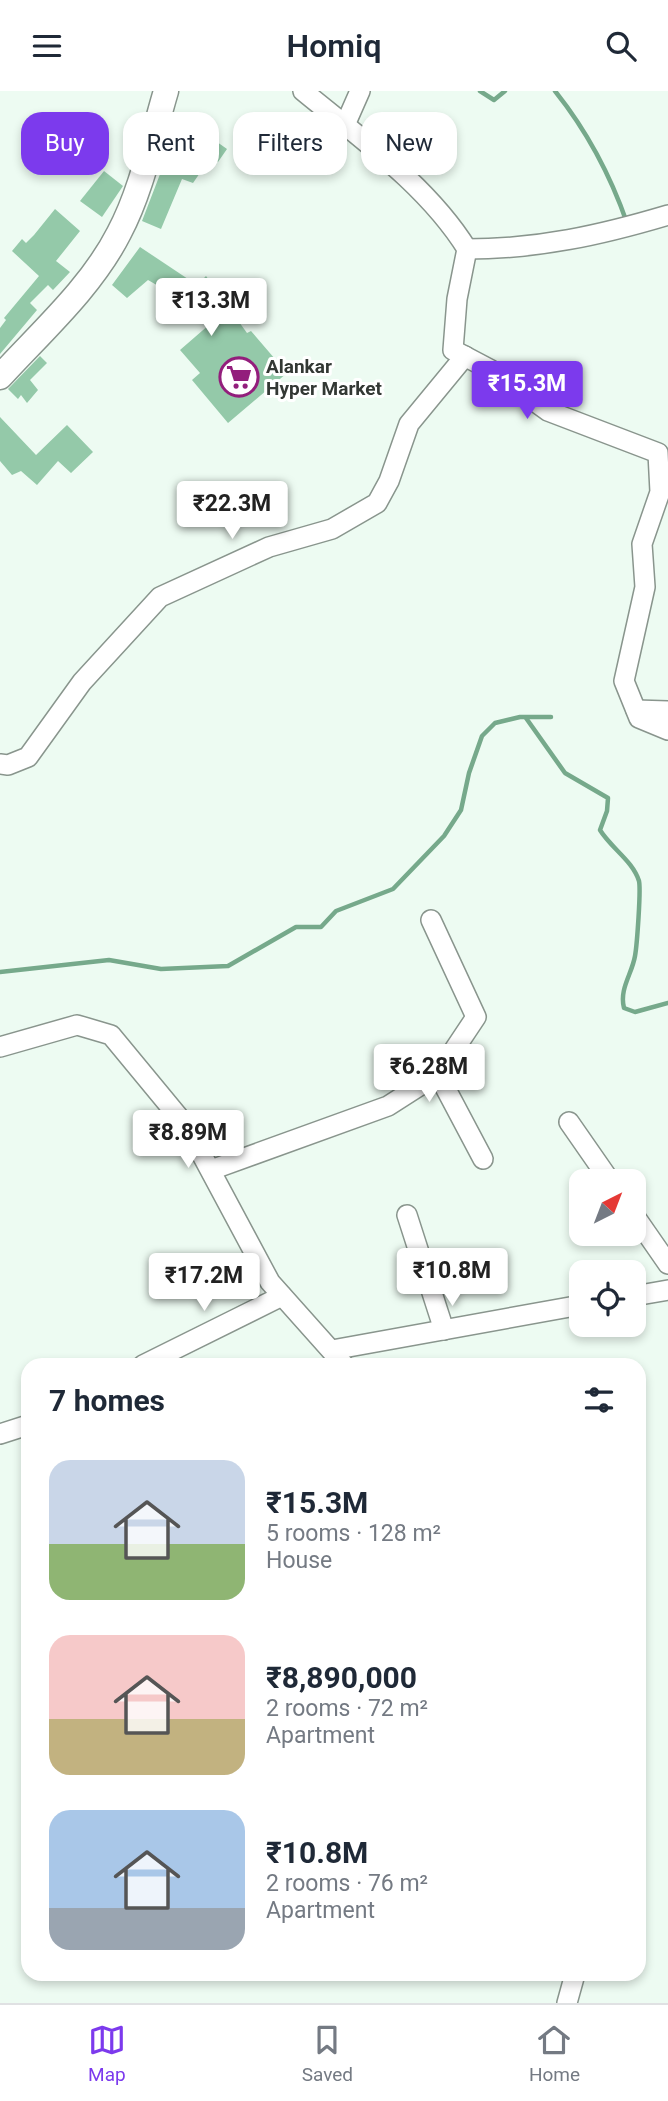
<!DOCTYPE html>
<meta charset="utf-8">
<style>
body{margin:0;font-family:Roboto,sans-serif;background:#f6f6f7;color:#1f2937;height:100vh;display:flex;flex-direction:column;font-size:26px;white-space:nowrap}
*{box-sizing:border-box;margin:0}
p{font-size:23px;color:#747a83}
.icon{flex:none;width:38px;height:38px;fill:none;stroke:currentColor;stroke-width:2;stroke-linecap:round;stroke-linejoin:round}
.map{position:relative;flex:1;overflow:hidden}
.details{position:absolute;left:21px;top:1267px;width:625px;height:623px;display:flex;flex-direction:column;background:#fff;border-radius:21px;box-shadow:0 4px 10px #0003}
.details>*{flex:none}
.top-card{position:absolute;left:21px;top:21px;width:626px;height:63px;display:flex;gap:14px}
.needle{width:46px;rotate:42deg}
.buttons{position:absolute;left:569px;top:1078px;display:grid;gap:14px}
.buttons a{display:grid;place-items:center;width:77px;height:77px;border-radius:14px;background:#fff;box-shadow:0 4px 10px #0003;font-size:35px}
.price{position:absolute;translate:-50% -60px;padding:0 16px;border-radius:7px;background:#fff;color:#222;font-size:23px;line-height:46px;filter:drop-shadow(0 2px 4px #0008)}
.price::after{content:'';position:absolute;left:50%;top:42px;width:21px;height:16px;margin-left:-10px;background:inherit;clip-path:polygon(0 0,100% 0,50% 100%)}
.price.on{background:#7c3aed;color:#fff}
ul{padding:0;list-style:none}
li{display:flex;align-items:center;gap:21px;height:175px;padding:0 28px}
li span{display:grid;place-items:center;flex:none;width:196px;height:140px;border-radius:21px;color:#555}
li>.icon{margin-inline-start:auto}
span .icon{width:84px;height:84px;fill:#fffc;stroke-width:1}
li b{font-size:30px}
h2{display:flex;justify-content:space-between;align-items:center;height:84px;padding:0 28px;font-size:30px}
.pill{padding:0 24px;border-radius:21px;background:#fff;box-shadow:0 4px 10px #0003;font-size:24px;line-height:63px}
.pill.on{background:#7c3aed;color:#fff}
header{display:flex;justify-content:space-between;align-items:center;height:91px;padding:0 28px;background:#fff;font-size:32px;font-weight:600}
.dock{display:flex;justify-content:space-around;align-items:center;height:98px;border-top:2px solid #e0e1e3;background:#fff;font-size:19px;color:#747a83}
.dock a{display:grid;justify-items:center;gap:4px}
.dock .on{color:#7c3aed}
.map>svg:first-child{display:block}
.lines{fill:none;stroke-linecap:round;stroke-linejoin:round}
.stream{stroke:#76a98b;stroke-width:4.5}
.building{fill:#94c9a9}
.minor-casing{stroke:#89958d;stroke-width:22}
.major-casing{stroke:#89958d;stroke-width:27}
.minor{stroke:#fff;stroke-width:19}
.major{stroke:#fff;stroke-width:24}
.labels{text-anchor:middle;stroke-width:6;stroke-linejoin:round;paint-order:stroke}
.poi-label{font-size:19px;font-weight:bold;fill:#333834;stroke:#fff;text-anchor:start}
</style>
<header><svg class="icon" aria-label="menu" viewBox="0 0 24 24"><path d="M4 6h16M4 12h16M4 18h16"/></svg>Homiq<svg class="icon" aria-label="search" viewBox="0 0 24 24"><circle cx="10" cy="10" r="6"/><path d="M15 15l6 6"/></svg></header>
<div class="map">
<svg width="668" height="1912" viewBox="0 0 668 1912">
<rect width="100%" height="100%" fill="#edfbf2"/>
<g class="lines">
<!-- stream -->
<g class="stream">
<path d="M480,0L494,9L505,0"/>
<path d="M555,0C587,40 610,83 627,132"/>
<path d="M526,627L565,682L608,707L607,720L600,739C611,757 633,770 639,790C641,799 637,854 635,865C632,883 619,898 624,917L635,921L668,912"/>
<path d="M0,881L109,869L161,878L228,875L296,836H321L336,820L393,798L444,745L461,719L469,682L482,645L495,632L520,626H551"/>
</g>
</g>
<!-- building -->
<g class="building">
<path d="M200,39L227,58L218,71L211,66L193,92L182,88L161,138L142,130L167,65L174,68L193,44L196,46Z"/>
<path d="M104,80L123,95L102,126L80,110Z"/>
<path d="M55,118L80,140L56,170L70,181L53,199L48,194L30,212L37,219L0,263V237L6,229L4,227L39,185L12,160L22,148L26,152L34,144Z"/>
<path d="M140,156L197,194L206,185L247,242L251,240L287,282L228,332L192,289L200,282L180,259L210,233L179,207L148,189L127,207L112,194Z"/>
<path d="M40,265L47,272L30,289L38,299L27,312L21,304L18,308L8,298Z"/>
<path d="M0,326L36,364L67,334L93,361L71,382L58,370L37,394L21,380L12,384L0,370Z"/>
</g>
<g class="lines">
<!-- minor casing -->
<g class="minor-casing">
<g id="minor">
<path d="M303,0C360,47 428,95 467,158L457,208L453,259L491,279L548,320L658,362L660,401L642,453L645,496L624,590L639,627L668,639"/>
<path d="M345,34L360,0"/>
<path d="M467,158C538,158 601,144 668,124"/>
<path d="M636,619L668,620"/>
<path d="M0,673L8,674L28,666L82,591L160,506L269,456L332,438L377,412L389,390L409,333L465,265"/>
<path d="M0,956L77,934L111,944L187,1036L270,1191L344,1274"/>
<path d="M438,983L483,1068"/>
<path d="M569,1031L610,1090"/>
<path d="M211,1079L388,1015L438,983L476,926L431,829"/>
<path d="M407,1124L444,1239"/>
<path d="M634,1124L668,1173"/>
<path d="M634,1205L668,1199"/>
<path d="M332,1259L581,1214"/>
<path d="M143,1274L282,1205"/>
<path d="M0,1343L28,1334"/>
<path d="M567,1912L575,1883"/>
</g>
</g>
<!-- major casing -->
<g class="major-casing">
<path id="major" d="M0,286C41,241 91,197 119,142C142,99 152,47 166,0"/>
</g>
<!-- minor -->
<use href="#minor" class="minor"/>
<!-- major -->
<use href="#major" class="major"/>
</g>
<!-- icons -->
<defs>
<g id="supermarket-ring" transform="scale(2.0125)"><circle r="9.5" fill="#fff" stroke="#931e7c" stroke-width="1.5"/><path d="M-6-5.5h2.5l.6 2H6L4.5 2H-2.5L-4.4-4H-6ZM-1.5 3.2a1.3 1.3 0 1 0 .1 0ZM3 3.2a1.3 1.3 0 1 0 .1 0Z" fill="#931e7c"/></g>
</defs>
<g fill-rule="evenodd">
<use href="#supermarket-ring" x="239" y="286"/>
</g>
<g class="labels">
<!-- poi labels -->
<g class="poi-label">
<text x="266" y="282">Alankar<tspan x="266" dy="22">Hyper Market</tspan></text>
</g>
</g>
</svg>
<div class="buttons">
<a><svg class="needle" viewBox="-14 -14 28 28"><path d="M0-13l5 13h-10z" fill="#e53935"/><path d="M0 13l5-13h-10z" fill="#747a83"/></svg></a>
<a><svg class="icon" aria-label="locate" viewBox="0 0 24 24"><circle cx="12" cy="12" r="6"/><path d="M12 2v4M12 18v4M2 12h4M18 12h4"/></svg></a>
</div>
<b class="price" style="left:211px;top:247px">₹13.3M</b>
<b class="price on" style="left:527px;top:330px">₹15.3M</b>
<b class="price" style="left:232px;top:450px">₹22.3M</b>
<b class="price" style="left:429px;top:1013px">₹6.28M</b>
<b class="price" style="left:188px;top:1079px">₹8.89M</b>
<b class="price" style="left:452px;top:1217px">₹10.8M</b>
<b class="price" style="left:204px;top:1222px">₹17.2M</b>
<div class="top-card">
<a class="pill on">Buy</a>
<a class="pill">Rent</a>
<a class="pill">Filters</a>
<a class="pill">New</a>
</div>
<section class="details">
<h2>7 homes<svg class="icon" aria-label="filters" viewBox="0 0 24 24"><path d="M4 7h16M4 17h16"/><circle cx="9" cy="7" r="2"/><circle cx="15" cy="17" r="2"/></svg></h2>
<ul>
<li><span style="background:linear-gradient(#c9d6e8 60%,#8fb573 0)"><svg class="icon" aria-label="home" viewBox="0 0 24 24"><path d="M3 11l9-7 9 7M6 9v11h12V9"/></svg></span><div><b>₹15.3M</b><p>5 rooms · 128 m²</p><p>House</p></div></li>
<li><span style="background:linear-gradient(#f6c9c9 60%,#c2b280 0)"><svg class="icon" aria-label="home" viewBox="0 0 24 24"><path d="M3 11l9-7 9 7M6 9v11h12V9"/></svg></span><div><b>₹8,890,000</b><p>2 rooms · 72 m²</p><p>Apartment</p></div></li>
<li><span style="background:linear-gradient(#a9c7e8 70%,#9aa5b1 0)"><svg class="icon" aria-label="home" viewBox="0 0 24 24"><path d="M3 11l9-7 9 7M6 9v11h12V9"/></svg></span><div><b>₹10.8M</b><p>2 rooms · 76 m²</p><p>Apartment</p></div></li>
</ul>
</section>
</div>
<nav class="dock">
<a class="on"><svg class="icon" aria-label="map" viewBox="0 0 24 24"><path d="M3 6l6-2 6 2 6-2v14l-6 2-6-2-6 2zM9 4v14M15 6v14"/></svg>Map</a>
<a><svg class="icon" aria-label="saved" viewBox="0 0 24 24"><path d="M7 4h10v16l-5-4-5 4z"/></svg>Saved</a>
<a><svg class="icon" aria-label="home" viewBox="0 0 24 24"><path d="M3 11l9-7 9 7M6 9v11h12V9"/></svg>Home</a>
</nav>
